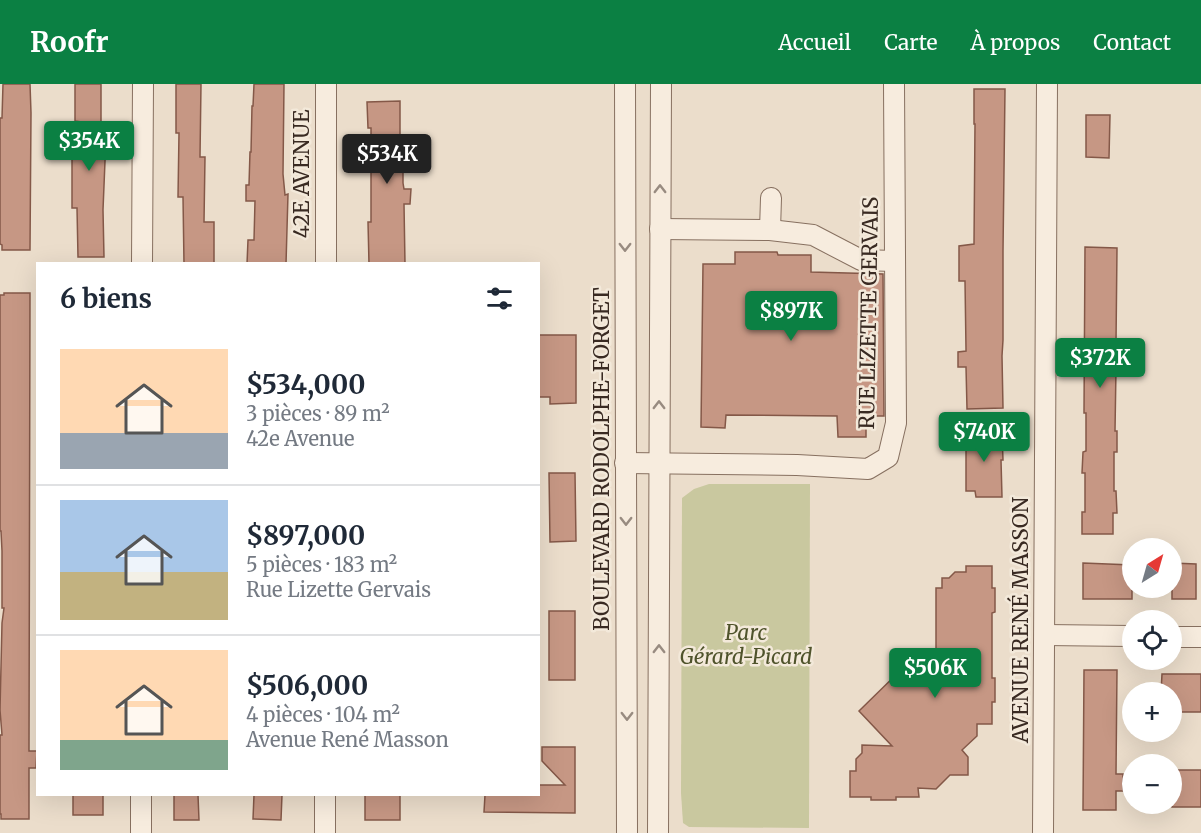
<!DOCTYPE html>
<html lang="fr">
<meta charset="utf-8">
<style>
body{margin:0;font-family:Merriweather,serif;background:#f2f2f3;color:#1f2937;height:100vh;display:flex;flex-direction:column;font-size:22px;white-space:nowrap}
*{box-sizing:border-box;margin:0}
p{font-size:20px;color:#747a83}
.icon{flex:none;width:33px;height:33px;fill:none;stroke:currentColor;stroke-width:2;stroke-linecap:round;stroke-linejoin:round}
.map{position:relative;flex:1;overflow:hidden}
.side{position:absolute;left:36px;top:178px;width:504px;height:534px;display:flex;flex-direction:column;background:#fff;border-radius:0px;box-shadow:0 6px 24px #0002}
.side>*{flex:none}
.needle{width:39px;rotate:37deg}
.fabs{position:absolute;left:1122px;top:454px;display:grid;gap:12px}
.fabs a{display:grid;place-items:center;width:60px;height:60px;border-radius:50%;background:#fff;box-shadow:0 6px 24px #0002;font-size:30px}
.price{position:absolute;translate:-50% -51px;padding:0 14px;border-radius:6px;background:#0b8043;color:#fff;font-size:20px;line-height:39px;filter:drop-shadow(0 2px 3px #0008)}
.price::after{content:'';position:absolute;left:50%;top:36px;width:18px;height:14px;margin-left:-9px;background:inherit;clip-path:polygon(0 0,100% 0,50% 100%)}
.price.current{background:#222;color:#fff}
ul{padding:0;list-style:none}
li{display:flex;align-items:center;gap:18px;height:150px;padding:0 24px}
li+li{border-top:2px solid #e0e1e3}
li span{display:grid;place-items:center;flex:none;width:168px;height:120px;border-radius:0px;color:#555}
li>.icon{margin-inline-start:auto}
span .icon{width:72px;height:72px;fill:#fffc;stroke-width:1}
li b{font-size:26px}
h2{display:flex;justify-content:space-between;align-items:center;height:72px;padding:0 24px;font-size:26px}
header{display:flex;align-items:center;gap:36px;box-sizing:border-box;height:84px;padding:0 30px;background:#0b8043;color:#fff}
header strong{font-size:28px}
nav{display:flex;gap:33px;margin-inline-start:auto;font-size:21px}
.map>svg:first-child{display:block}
.green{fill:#c9c89f}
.building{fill:#c69784;stroke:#845848;stroke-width:1.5}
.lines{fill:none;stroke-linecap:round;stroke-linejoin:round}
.minor-casing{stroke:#877060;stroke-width:22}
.minor{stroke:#f7ecde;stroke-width:20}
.oneway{stroke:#988b80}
.labels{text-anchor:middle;stroke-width:5;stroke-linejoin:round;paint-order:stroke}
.street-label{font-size:21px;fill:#392a22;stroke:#f3e9da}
.park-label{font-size:21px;font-style:italic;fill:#4f532b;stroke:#f3e9da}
</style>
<header>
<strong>Roofr</strong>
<nav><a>Accueil</a><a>Carte</a><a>À propos</a><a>Contact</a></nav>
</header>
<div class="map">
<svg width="1201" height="749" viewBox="0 0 1201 749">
<rect width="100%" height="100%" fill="#ebddcb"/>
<!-- green -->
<path class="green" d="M709,400H810L809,744L689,743L683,739L681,709L682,414L694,405Z"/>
<!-- building -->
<g class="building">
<path d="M3,0H30L31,29L30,166H2V161L0,160V34H2Z"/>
<path d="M75,0H101V53H106L103,126L104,173H78L77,124H72V65H81V38L75,37Z"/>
<path d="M176,0H201L200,73H205L204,138H214V180H184L183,113H178L179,49H176Z"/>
<path d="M254,0H284L283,90L285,111L288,110L286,180H247L248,156H254L255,117H246V101H249L250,68H251L252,22H253Z"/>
<path d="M974,5H1005L1003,167V256L1002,272L1003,324L967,325L966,283H958V268L966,267V265L965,197H959V162L974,160L975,40H974Z"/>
<path d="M400,17V58H403V99L404,105H411L410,120H404L405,180H369L368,138H371V44H368L367,18Z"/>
<path d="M1086,31H1110L1109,74L1086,73Z"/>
<path d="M1085,163L1117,164L1116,259H1121L1122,285H1116L1115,347H1117V368H1114V407H1116L1117,429H1113V450H1082V428H1085V389H1082L1083,368L1086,367V329H1084Z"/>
<path d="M735,168H777L778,171H811V188L883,190L884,332H866V353H838L837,332L726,331L725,344L701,343L703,180H735Z"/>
<path d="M4,209H30L29,667H37L36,684H29V735H1V730H0V651H2L0,626L2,539L4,524H2V467L1,447H0V211H4Z"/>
<path d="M538,251H576V319L550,320V313H538Z"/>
<path d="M966,345L1002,349L1003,376H1001L1002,413H976L975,407H966Z"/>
<path d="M549,389H575L576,457L550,458Z"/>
<path d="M1083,479L1132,481V515H1083Z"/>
<path d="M1172,479L1196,480V515H1172Z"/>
<path d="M966,482H992V504H995V528L992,529V594H995V618H992V640H977V652L962,666L968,673V691H950L936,705L918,704L919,713H896V716H871V713H850V687H856V675L862,669V661L892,662L859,627L907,580L936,609V504H942V494H949L955,488H966Z"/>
<rect x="549" y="527" width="26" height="69"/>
<path d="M1084,586H1117L1116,690H1123V707H1116V726H1083Z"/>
<path d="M1162,590H1201V628H1172V609H1161Z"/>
<path d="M542,663H575V729L484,728L485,711H538V701H565L542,677Z"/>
<rect x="1172" y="686" width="29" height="37"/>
<rect x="73" y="711" width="30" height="20"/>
<path d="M174,711H198L199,736H174Z"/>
<path d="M254,711H282L281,736L253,735Z"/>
<rect x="365" y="711" width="35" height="25"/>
</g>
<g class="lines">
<!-- minor casing -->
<g class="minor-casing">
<g id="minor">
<path d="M625,0L627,749"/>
<path d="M660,145L770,146L813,151L861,176L894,177"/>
<path d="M770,146L771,114"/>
<path d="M142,180L143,0"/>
<path d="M326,180V0"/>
<path d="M625,379L797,381L868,385L888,373L896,339L894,0"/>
<path d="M1045,551L1132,552"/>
<path d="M1172,553H1201"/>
<path d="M141,749V711"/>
<path d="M325,749V711"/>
<path d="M658,749L661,0"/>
<path d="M1043,749L1047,0"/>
</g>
</g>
<!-- minor -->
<use href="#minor" class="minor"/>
</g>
<!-- one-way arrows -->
<defs><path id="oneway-chevron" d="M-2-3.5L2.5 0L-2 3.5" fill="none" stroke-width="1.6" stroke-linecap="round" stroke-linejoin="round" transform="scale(1.5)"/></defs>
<g class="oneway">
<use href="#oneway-chevron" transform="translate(660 105) rotate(-90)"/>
<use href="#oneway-chevron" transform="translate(625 163) rotate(90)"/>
<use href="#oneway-chevron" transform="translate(659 321) rotate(-90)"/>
<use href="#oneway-chevron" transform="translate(626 437) rotate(90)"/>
<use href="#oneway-chevron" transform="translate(659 565) rotate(-90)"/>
<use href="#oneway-chevron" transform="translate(627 632) rotate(90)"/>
</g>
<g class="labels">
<!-- street labels -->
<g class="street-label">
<text transform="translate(302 90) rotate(-90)" y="7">42E AVENUE</text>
<text transform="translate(869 229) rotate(-89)" y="7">RUE LIZETTE GERVAIS</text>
<text transform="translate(602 375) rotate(-90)" y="7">BOULEVARD RODOLPHE-FORGET</text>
<text transform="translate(1021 536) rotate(-90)" y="7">AVENUE RENÉ MASSON</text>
</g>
<!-- park labels -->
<g class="park-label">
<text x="746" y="556">Parc<tspan x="746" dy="24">Gérard-Picard</tspan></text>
</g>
</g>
</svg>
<div class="fabs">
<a><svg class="needle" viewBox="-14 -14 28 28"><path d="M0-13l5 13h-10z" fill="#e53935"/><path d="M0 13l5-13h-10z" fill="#747a83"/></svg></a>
<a><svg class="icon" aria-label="locate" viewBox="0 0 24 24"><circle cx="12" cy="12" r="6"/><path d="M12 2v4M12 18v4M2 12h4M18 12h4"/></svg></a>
<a>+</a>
<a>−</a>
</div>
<b class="price" style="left:89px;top:88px">$354K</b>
<b class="price current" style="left:387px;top:101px">$534K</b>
<b class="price" style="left:791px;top:258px">$897K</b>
<b class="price" style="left:1100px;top:305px">$372K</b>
<b class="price" style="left:984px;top:379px">$740K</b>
<b class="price" style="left:935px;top:615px">$506K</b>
<section class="side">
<h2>6 biens<svg class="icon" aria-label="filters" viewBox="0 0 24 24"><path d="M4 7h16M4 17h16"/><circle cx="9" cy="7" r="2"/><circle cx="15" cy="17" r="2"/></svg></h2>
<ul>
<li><span style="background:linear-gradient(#ffd9b3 70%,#9aa5b1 0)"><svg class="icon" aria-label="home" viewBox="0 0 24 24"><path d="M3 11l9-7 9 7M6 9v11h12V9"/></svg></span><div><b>$534,000</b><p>3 pièces · 89 m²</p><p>42e Avenue</p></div></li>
<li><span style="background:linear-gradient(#a9c7e8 60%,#c2b280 0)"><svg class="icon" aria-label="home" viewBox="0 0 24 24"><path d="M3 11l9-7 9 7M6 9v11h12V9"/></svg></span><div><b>$897,000</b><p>5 pièces · 183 m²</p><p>Rue Lizette Gervais</p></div></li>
<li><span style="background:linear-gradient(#ffd9b3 75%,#7fa58c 0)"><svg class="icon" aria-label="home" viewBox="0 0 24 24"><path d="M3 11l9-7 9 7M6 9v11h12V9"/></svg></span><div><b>$506,000</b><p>4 pièces · 104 m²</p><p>Avenue René Masson</p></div></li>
</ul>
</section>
</div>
